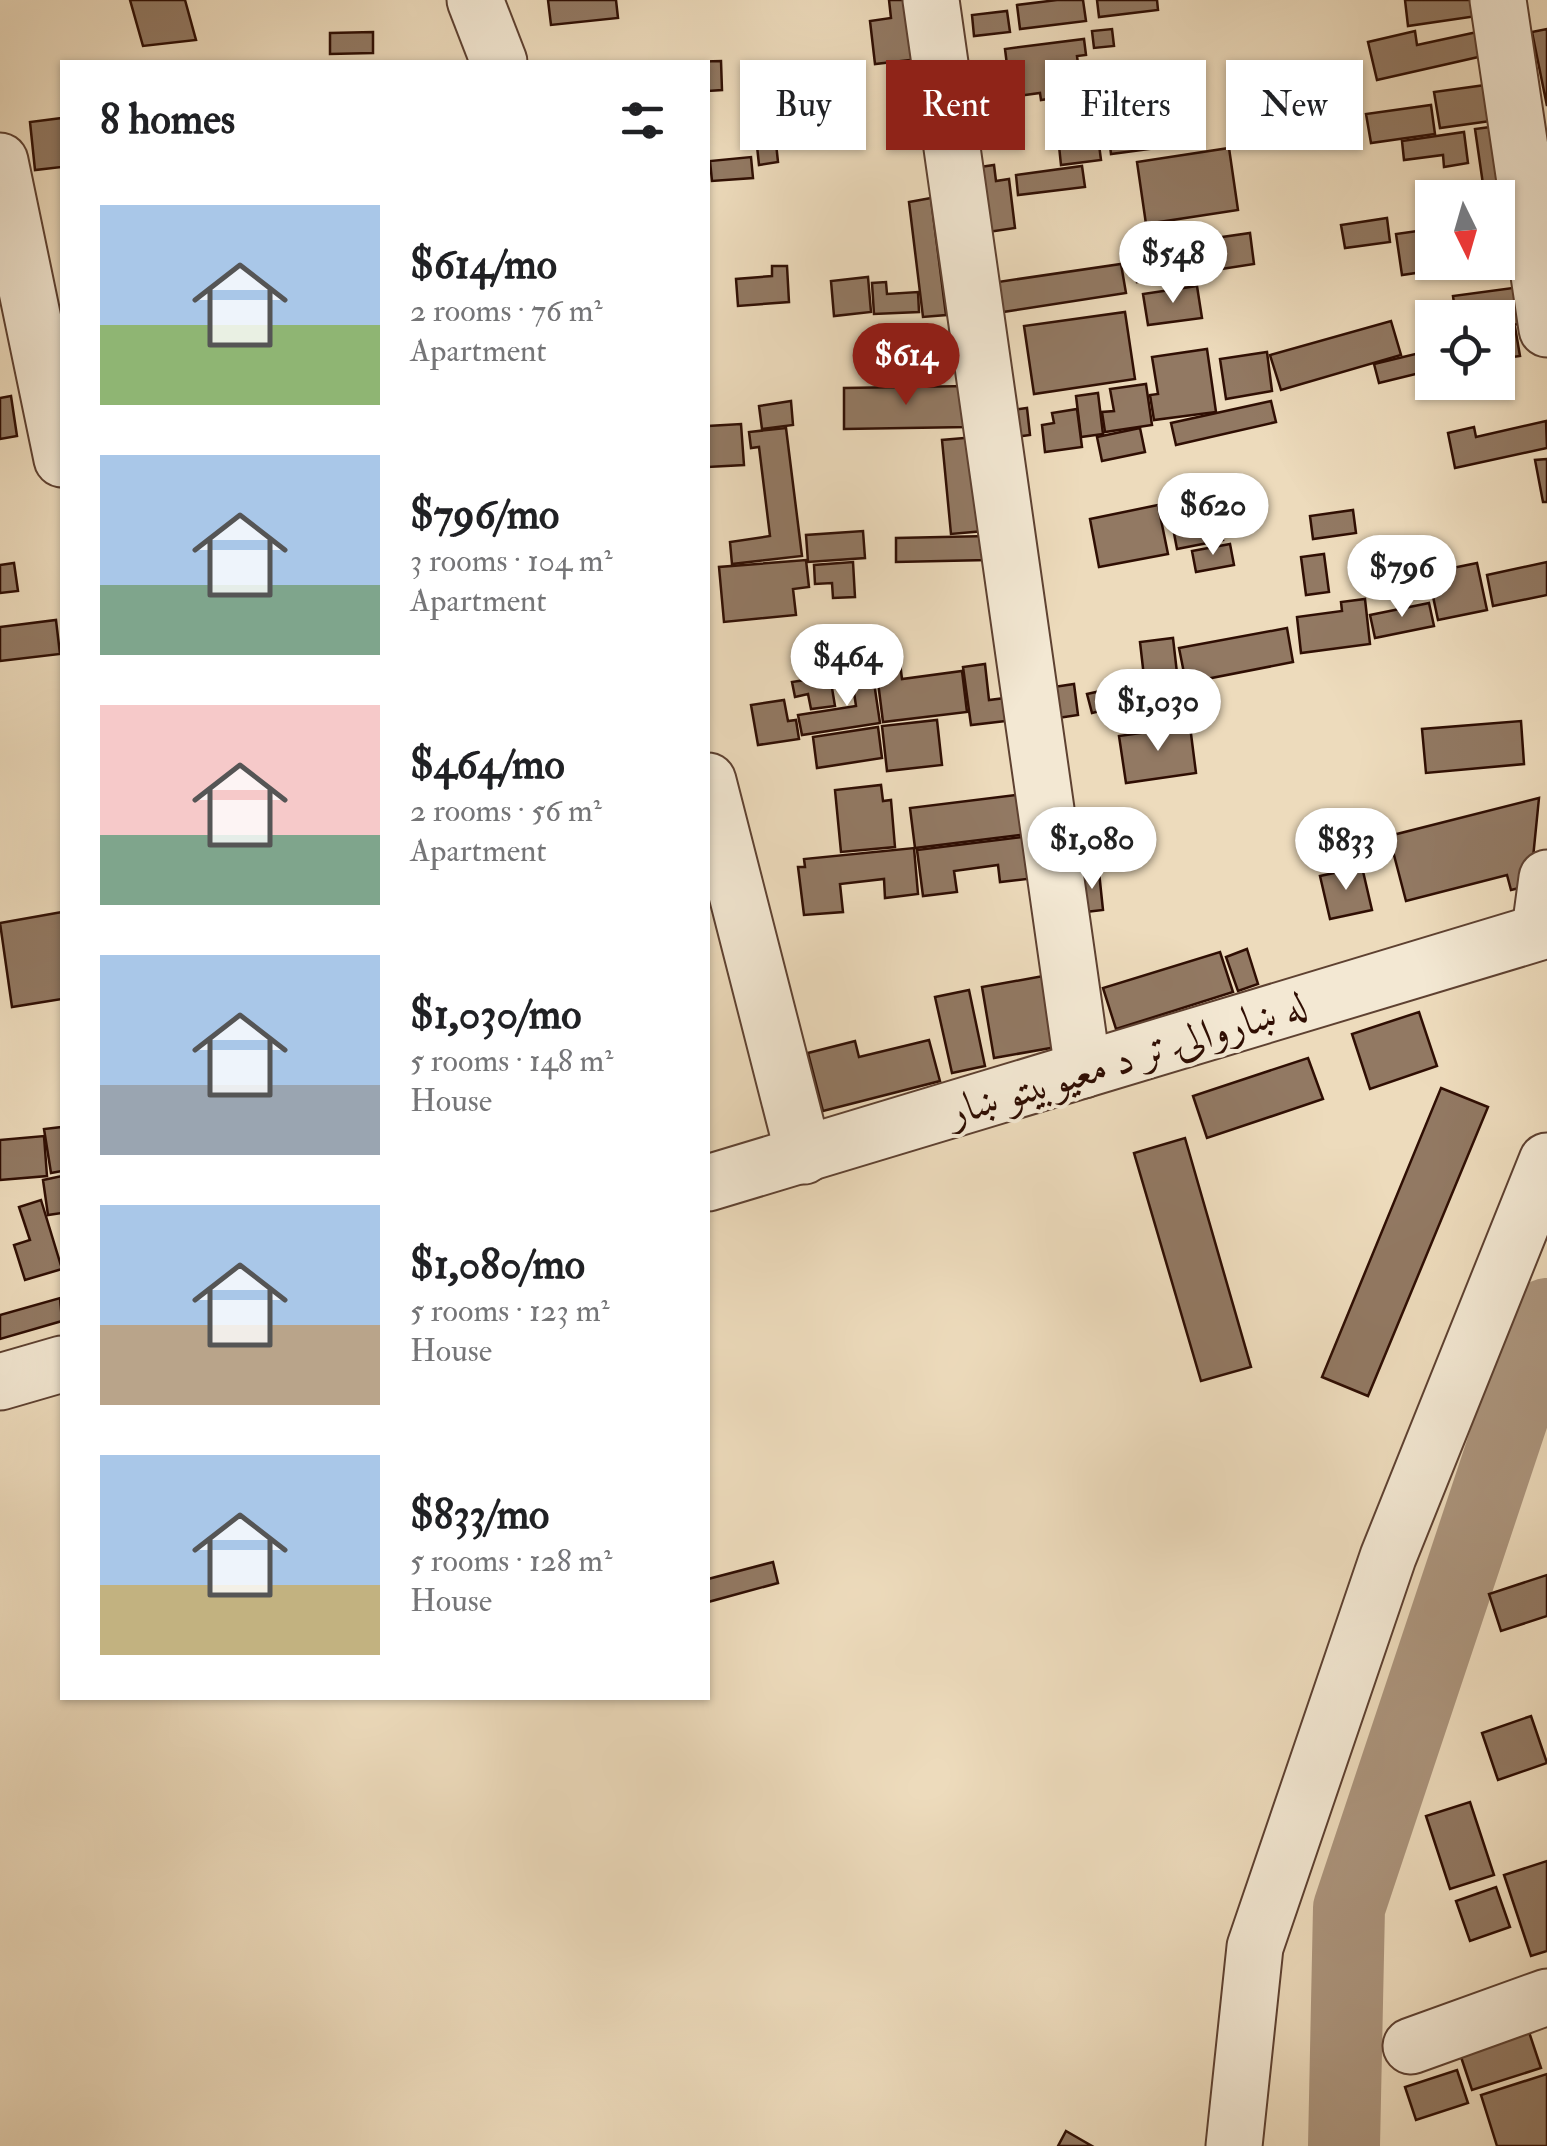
<!DOCTYPE html>
<meta charset="utf-8">
<style>
body{margin:0;font-family:"IM FELL Double Pica",Amiri,serif;background:#f2f2f2;color:#202124;height:100vh;display:flex;flex-direction:column;font-size:38px;white-space:nowrap}
*{box-sizing:border-box;margin:0}
p{font-size:32px;color:#757577}
.icon{flex:none;width:55px;height:55px;fill:none;stroke:currentColor;stroke-width:2;stroke-linecap:round;stroke-linejoin:round}
.map{position:relative;flex:1;overflow:hidden}
.panel{position:absolute;left:60px;top:60px;width:650px;height:1640px;display:flex;flex-direction:column;background:#fff;border-radius:0px;box-shadow:0 2px 8px #0004}
.panel>*{flex:none}
.banner{position:absolute;left:740px;top:60px;width:655px;height:90px;display:flex;gap:20px}
.needle{width:65px;rotate:175deg}
.buttons{position:absolute;left:1415px;top:180px;display:grid;gap:20px}
.buttons a{display:grid;place-items:center;width:100px;height:100px;border-radius:0px;background:#fff;box-shadow:0 2px 8px #0004;font-size:50px}
.price{position:absolute;translate:-50% -85px;padding:0 22px;border-radius:35px;background:#fff;color:#222;font-size:32px;line-height:65px;filter:drop-shadow(0 2px 5px #0008)}
.price::after{content:'';position:absolute;left:50%;top:60px;width:30px;height:22px;margin-left:-15px;background:inherit;clip-path:polygon(0 0,100% 0,50% 100%)}
.price.active{background:#8f2418;color:#fff}
ul{padding:0;list-style:none}
li{display:flex;align-items:center;gap:30px;height:250px;padding:0 40px}
li span{display:grid;place-items:center;flex:none;width:280px;height:200px;border-radius:0px;color:#555}
li>.icon{margin-inline-start:auto}
span .icon{width:120px;height:120px;fill:#fffc;stroke-width:1}
li b{font-size:42px}
h2{display:flex;justify-content:space-between;align-items:center;height:120px;padding:0 40px;font-size:42px}
.tag{padding:0 35px;border-radius:0px;background:#fff;box-shadow:0 2px 8px #0004;font-size:35px;line-height:90px}
.tag.active{background:#8f2418;color:#fff}
.map>svg:first-child{display:block}
.lines{fill:none;stroke-linecap:round;stroke-linejoin:round}
.river{stroke:#ac957d;stroke-width:72}
.building{fill:#927963;stroke:#2f0e03;stroke-width:2.5}
.minor-casing{stroke:#5e4131;stroke-width:59}
.minor{stroke:#f3e8d3;stroke-width:55}
.labels{text-anchor:middle;stroke-width:8;stroke-linejoin:round;paint-order:stroke}
.street-label{font-size:42px;fill:#2f0e03;stroke:#f3e8d3}
</style>
<div class="map">
<svg width="1547" height="2146" viewBox="0 0 1547 2146">
<rect width="100%" height="100%" fill="#eddbbc"/>
<filter id="stains"><feTurbulence type="fractalNoise" baseFrequency=".002" numOctaves="4"/><feColorMatrix values="0 0 0 0 .2 0 0 0 0 .09 0 0 0 0 .02 0 0 0 .5 -.17"/></filter>
<radialGradient id="worn" r=".72"><stop offset=".6" stop-color="#630" stop-opacity="0"/><stop offset="1" stop-color="#630" stop-opacity=".3"/></radialGradient>
<g class="lines">
<!-- river -->
<path class="river" d="M1344,2146L1349,1908L1547,1314"/>
</g>
<!-- building -->
<g class="building">
<path d="M130,0H185L196,40L143,46Z"/>
<path d="M548,0H616L618,18L551,25Z"/>
<path d="M889,0H912L919,59L875,64L870,21L891,18Z"/>
<path d="M1057,0H1083L1086,21L1020,29L1017,5Z"/>
<path d="M1097,0H1157L1158,10L1099,17Z"/>
<path d="M1405,0H1475L1477,16L1408,26Z"/>
<path d="M1007,11L1010,32L974,36L972,15Z"/>
<path d="M1112,29L1114,46L1094,48L1092,31Z"/>
<path d="M1491,29L1496,53L1377,80L1368,42L1415,31L1417,45Z"/>
<path d="M1547,29V106L1532,32Z"/>
<path d="M373,32V53L330,54V33Z"/>
<path d="M1084,39L1086,55L1077,56L1082,94L1041,100L1040,93L1011,97L1005,49Z"/>
<path d="M721,61L722,90L708,91V62H685Z"/>
<path d="M1500,83L1505,119L1440,128L1434,92Z"/>
<path d="M770,87L778,162L759,165L751,89Z"/>
<path d="M1093,99L1101,160L1061,165L1059,146H1067L1061,104Z"/>
<path d="M1167,105L1172,146L1111,154L1106,114Z"/>
<path d="M1431,105L1435,134L1371,143L1366,114Z"/>
<path d="M62,118V167L35,170L30,122Z"/>
<path d="M1505,125L1518,212L1498,215V198H1485L1475,129Z"/>
<path d="M1464,132L1468,163L1444,167L1443,155L1404,160L1402,141Z"/>
<path d="M1229,148L1238,210L1146,224L1137,162Z"/>
<path d="M751,157L753,178L712,181L710,161Z"/>
<path d="M994,165L996,181L1009,179L1015,228L981,233L973,168Z"/>
<path d="M1082,166L1085,187L1018,195L1016,175Z"/>
<path d="M931,198L946,315L923,317L909,202Z"/>
<path d="M1519,217L1525,258L1498,262V220Z"/>
<path d="M1387,218L1390,242L1345,248L1341,225Z"/>
<path d="M1432,229V262H1491L1402,275L1396,234Z"/>
<path d="M1250,233L1254,264L1137,282L1132,250Z"/>
<path d="M1121,264L1126,293L1003,312L998,282Z"/>
<path d="M772,266H787L789,302L738,306L736,279L772,276Z"/>
<path d="M868,277L871,312L834,316L831,281Z"/>
<path d="M886,282L887,294L918,292L919,312L874,314L872,283Z"/>
<path d="M1197,286L1202,318L1148,325L1143,294Z"/>
<path d="M1528,286L1533,322L1498,327V318H1456L1453,296Z"/>
<path d="M1125,312L1135,379L1034,394L1024,326Z"/>
<path d="M1391,321L1401,355L1281,390L1270,355Z"/>
<path d="M1515,327L1520,356L1498,359V330Z"/>
<path d="M1207,349L1216,412L1154,420L1150,395L1158,394L1152,357Z"/>
<path d="M1432,350V370L1379,383L1374,364Z"/>
<path d="M1267,352L1272,391L1226,399L1220,359Z"/>
<path d="M1146,384L1152,425L1105,432L1102,412L1114,411L1110,389Z"/>
<path d="M968,386V427L844,429V388Z"/>
<path d="M1098,393L1103,434L1081,437L1076,396Z"/>
<path d="M11,396L17,436L0,439V398Z"/>
<path d="M791,401L793,425L762,429L759,406Z"/>
<path d="M1271,401L1276,422L1176,445L1171,423Z"/>
<path d="M1027,408L1030,435L1015,437L1012,410Z"/>
<path d="M1077,409L1082,447L1045,452L1042,425L1054,423L1052,413Z"/>
<path d="M1546,421L1547,448L1455,468L1448,433L1474,427L1476,437Z"/>
<path d="M741,424L744,465L708,467V426Z"/>
<path d="M786,428L802,556L732,564L730,542L770,536L759,447L751,448L749,432Z"/>
<path d="M1140,428L1145,452L1102,461L1097,437Z"/>
<path d="M975,437L984,531L951,534L942,440Z"/>
<path d="M1547,459V502H1543L1535,460Z"/>
<path d="M1196,501L1199,519L1218,516L1223,540L1177,549L1169,507Z"/>
<path d="M1158,505L1168,554L1099,567L1090,519Z"/>
<path d="M1353,510L1356,533L1313,539L1310,516Z"/>
<path d="M863,531L865,558L808,562L806,535Z"/>
<path d="M988,536V560L896,562V538Z"/>
<path d="M1230,544L1234,565L1196,572L1192,551Z"/>
<path d="M1324,554L1329,592L1306,595L1301,557Z"/>
<path d="M806,560L809,587L793,589L796,615L724,622L719,567Z"/>
<path d="M853,562L855,597L833,598L832,583L815,584L814,565Z"/>
<path d="M1547,562V595L1493,606L1487,575Z"/>
<path d="M14,563L18,591L0,593V565Z"/>
<path d="M1477,563L1487,610L1438,620L1428,573Z"/>
<path d="M1365,599L1370,644L1301,653L1297,617L1342,611L1341,602Z"/>
<path d="M1429,603L1434,626L1375,638L1370,615Z"/>
<path d="M56,620L60,654L0,661V627Z"/>
<path d="M1287,628L1293,662L1186,683L1179,648Z"/>
<path d="M1173,638L1177,673L1144,677L1140,642Z"/>
<path d="M900,663L902,679L962,671L967,712L883,722L876,666Z"/>
<path d="M985,664L989,700L1013,697L1015,720L971,725L963,667Z"/>
<path d="M872,669L880,723L802,735L798,715L856,706L851,672Z"/>
<path d="M830,676L835,706L811,709L808,694L795,697L792,682Z"/>
<path d="M1155,679L1159,697L1092,713L1087,694Z"/>
<path d="M1074,684L1078,715L1051,719L1047,688Z"/>
<path d="M784,700L788,721L796,720L799,739L758,745L751,705Z"/>
<path d="M937,720L942,765L887,771L882,726Z"/>
<path d="M1521,721L1524,764L1426,773L1422,729Z"/>
<path d="M1190,726L1196,773L1126,783L1119,736Z"/>
<path d="M878,727L882,758L817,768L813,737Z"/>
<path d="M881,785L883,801L891,800L895,847L841,852L835,790Z"/>
<path d="M1024,794L1028,834L915,848L910,808Z"/>
<path d="M1539,798L1532,868L1536,884L1511,890L1507,875L1406,901L1389,836Z"/>
<path d="M1031,836L1036,878L1000,882L998,865L954,871L957,892L923,896L917,850Z"/>
<path d="M914,848L918,894L885,898L884,879L840,884L843,912L804,915L798,867H805L804,859Z"/>
<path d="M1362,867L1372,910L1330,919L1320,876Z"/>
<path d="M1099,872L1103,910L1085,912L1081,874Z"/>
<path d="M62,912V999L12,1007L0,923Z"/>
<path d="M1247,949L1258,984L1238,991L1226,957Z"/>
<path d="M1220,952L1233,992L1116,1029L1103,988Z"/>
<path d="M1049,975L1062,1046L994,1058L982,987Z"/>
<path d="M969,990L985,1066L952,1073L935,997Z"/>
<path d="M1419,1012L1437,1066L1370,1089L1352,1034Z"/>
<path d="M929,1040L940,1081L823,1111L808,1053L855,1041L859,1057Z"/>
<path d="M1308,1058L1323,1099L1207,1138L1193,1096Z"/>
<path d="M1441,1088L1488,1107L1368,1396L1322,1377Z"/>
<path d="M62,1127V1171L51,1173L44,1129Z"/>
<path d="M44,1136L47,1176L0,1180V1140Z"/>
<path d="M1185,1138L1251,1367L1201,1381L1134,1153Z"/>
<path d="M62,1176V1213L48,1215L43,1180Z"/>
<path d="M41,1200L62,1269L25,1280L14,1245L30,1240L19,1207Z"/>
<path d="M60,1298L62,1321L0,1339V1315Z"/>
<path d="M773,1562L778,1583L708,1602V1579Z"/>
<path d="M1547,1575V1616L1501,1631L1489,1594Z"/>
<path d="M1531,1716L1547,1763L1498,1780L1482,1733Z"/>
<path d="M1470,1802L1494,1875L1450,1889L1426,1816Z"/>
<path d="M1547,1861V1951L1531,1956L1504,1875Z"/>
<path d="M1496,1887L1510,1927L1470,1941L1456,1901Z"/>
<path d="M1528,2029L1541,2068L1472,2090L1459,2051Z"/>
<path d="M1457,2070L1468,2103L1416,2120L1405,2087Z"/>
<path d="M1547,2074V2146H1497L1481,2095Z"/>
<path d="M1066,2131L1092,2146H1058Z"/>
</g>
<g class="lines">
<!-- minor casing -->
<g class="minor-casing">
<g id="minor">
<path d="M475,0L499,62"/>
<path d="M931,0L1083,1070"/>
<path d="M1498,0L1547,329"/>
<path d="M0,161L62,459"/>
<path d="M708,781L804,1156"/>
<path d="M1540,930L1547,878"/>
<path d="M708,1183L1547,930"/>
<path d="M0,1382L62,1364"/>
<path d="M1411,2046L1547,1997"/>
<path d="M1234,2146L1255,1947L1388,1557L1547,1161"/>
</g>
</g>
<!-- minor -->
<use href="#minor" class="minor"/>
</g>
<g class="labels">
<!-- street labels -->
<g class="street-label">
<text transform="translate(1127 1057) rotate(-17)" y="15">له ښاروالۍ تر د معیوبیتو ښار</text>
</g>
</g>
<rect width="100%" height="100%" filter="url(#stains)"/>
<rect width="100%" height="100%" fill="url(#worn)"/>
</svg>
<div class="buttons">
<a><svg class="needle" viewBox="-14 -14 28 28"><path d="M0-13l5 13h-10z" fill="#e53935"/><path d="M0 13l5-13h-10z" fill="#757577"/></svg></a>
<a><svg class="icon" aria-label="locate" viewBox="0 0 24 24"><circle cx="12" cy="12" r="6"/><path d="M12 2v4M12 18v4M2 12h4M18 12h4"/></svg></a>
</div>
<b class="price" style="left:1173px;top:306px">$548</b>
<b class="price active" style="left:906px;top:408px">$614</b>
<b class="price" style="left:1213px;top:558px">$620</b>
<b class="price" style="left:1402px;top:620px">$796</b>
<b class="price" style="left:847px;top:709px">$464</b>
<b class="price" style="left:1158px;top:754px">$1,030</b>
<b class="price" style="left:1092px;top:892px">$1,080</b>
<b class="price" style="left:1346px;top:893px">$833</b>
<div class="banner">
<a class="tag">Buy</a>
<a class="tag active">Rent</a>
<a class="tag">Filters</a>
<a class="tag">New</a>
</div>
<section class="panel">
<h2>8 homes<svg class="icon" aria-label="filters" viewBox="0 0 24 24"><path d="M4 7h16M4 17h16"/><circle cx="9" cy="7" r="2"/><circle cx="15" cy="17" r="2"/></svg></h2>
<ul>
<li><span style="background:linear-gradient(#a9c7e8 60%,#8fb573 0)"><svg class="icon" aria-label="home" viewBox="0 0 24 24"><path d="M3 11l9-7 9 7M6 9v11h12V9"/></svg></span><div><b>$614/mo</b><p>2 rooms · 76 m²</p><p>Apartment</p></div></li>
<li><span style="background:linear-gradient(#a9c7e8 65%,#7fa58c 0)"><svg class="icon" aria-label="home" viewBox="0 0 24 24"><path d="M3 11l9-7 9 7M6 9v11h12V9"/></svg></span><div><b>$796/mo</b><p>3 rooms · 104 m²</p><p>Apartment</p></div></li>
<li><span style="background:linear-gradient(#f6c9c9 65%,#7fa58c 0)"><svg class="icon" aria-label="home" viewBox="0 0 24 24"><path d="M3 11l9-7 9 7M6 9v11h12V9"/></svg></span><div><b>$464/mo</b><p>2 rooms · 56 m²</p><p>Apartment</p></div></li>
<li><span style="background:linear-gradient(#a9c7e8 65%,#9aa5b1 0)"><svg class="icon" aria-label="home" viewBox="0 0 24 24"><path d="M3 11l9-7 9 7M6 9v11h12V9"/></svg></span><div><b>$1,030/mo</b><p>5 rooms · 148 m²</p><p>House</p></div></li>
<li><span style="background:linear-gradient(#a9c7e8 60%,#b9a48a 0)"><svg class="icon" aria-label="home" viewBox="0 0 24 24"><path d="M3 11l9-7 9 7M6 9v11h12V9"/></svg></span><div><b>$1,080/mo</b><p>5 rooms · 123 m²</p><p>House</p></div></li>
<li><span style="background:linear-gradient(#a9c7e8 65%,#c2b280 0)"><svg class="icon" aria-label="home" viewBox="0 0 24 24"><path d="M3 11l9-7 9 7M6 9v11h12V9"/></svg></span><div><b>$833/mo</b><p>5 rooms · 128 m²</p><p>House</p></div></li>
</ul>
</section>
</div>
